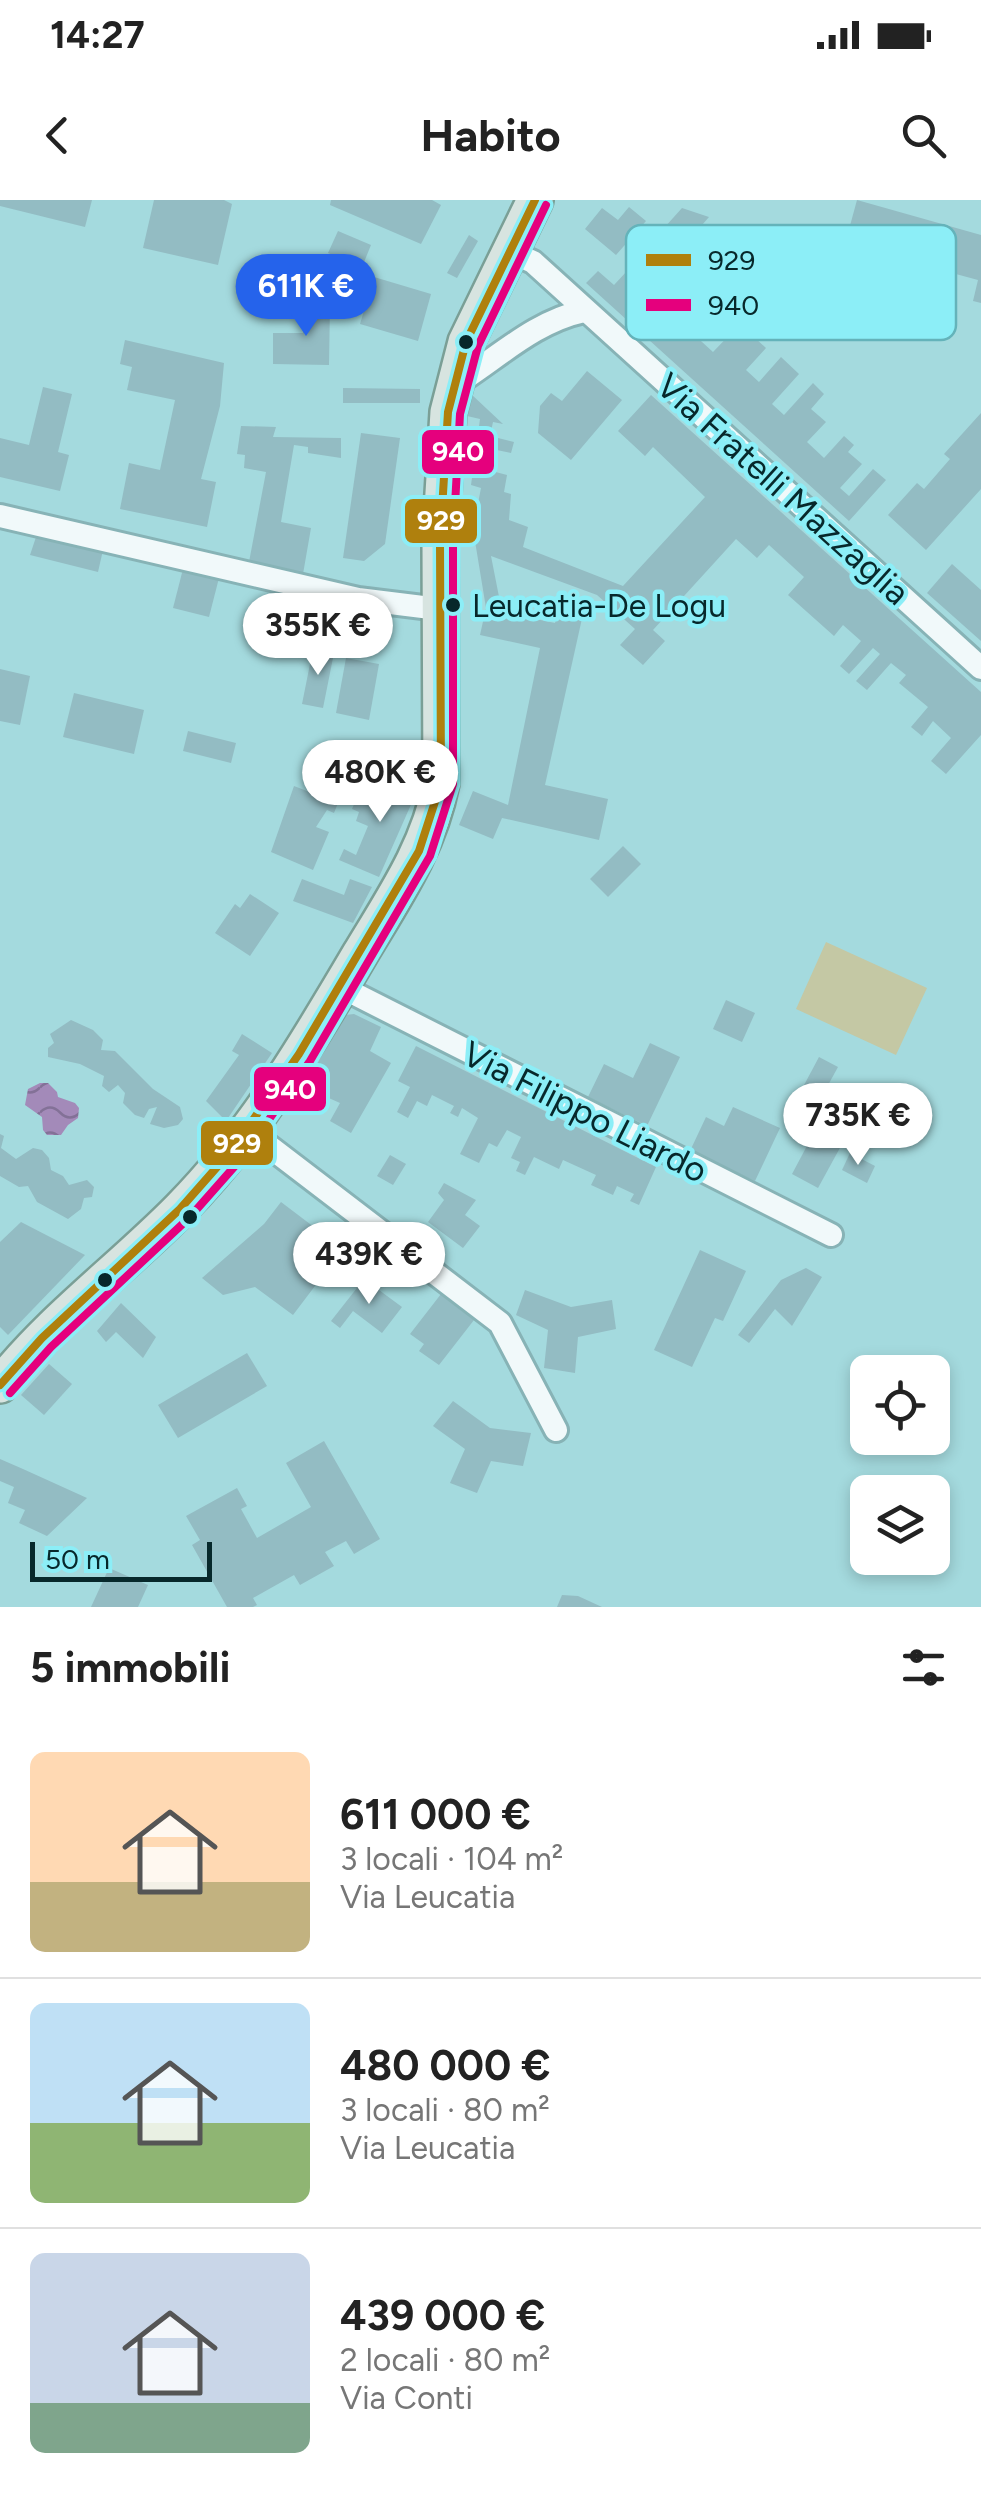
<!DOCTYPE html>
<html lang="it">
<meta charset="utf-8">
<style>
body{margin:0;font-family:Figtree,sans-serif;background:#f6f6f6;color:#222;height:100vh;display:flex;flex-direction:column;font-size:38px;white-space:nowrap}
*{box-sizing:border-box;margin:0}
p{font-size:32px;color:#767676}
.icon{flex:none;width:55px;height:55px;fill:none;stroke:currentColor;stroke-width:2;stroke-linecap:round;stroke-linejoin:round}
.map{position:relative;height:1407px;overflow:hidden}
.panel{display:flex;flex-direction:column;background:#fff;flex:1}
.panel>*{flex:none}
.fabs{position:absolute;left:850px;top:1155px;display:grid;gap:20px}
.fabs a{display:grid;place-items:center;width:100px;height:100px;border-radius:15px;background:#fff;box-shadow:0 5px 15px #0003;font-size:50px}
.scale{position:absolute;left:30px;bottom:25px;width:182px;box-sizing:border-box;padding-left:10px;border:5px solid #07282b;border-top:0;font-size:28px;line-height:35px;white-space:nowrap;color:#07282b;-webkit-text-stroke:8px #8ceef7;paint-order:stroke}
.price{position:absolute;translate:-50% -85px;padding:0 22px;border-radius:35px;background:#fff;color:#222;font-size:32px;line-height:65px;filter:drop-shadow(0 2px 5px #0008)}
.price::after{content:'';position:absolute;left:50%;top:60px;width:30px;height:22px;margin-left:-15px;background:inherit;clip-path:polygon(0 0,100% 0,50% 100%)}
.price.selected{background:#2563eb;color:#fff}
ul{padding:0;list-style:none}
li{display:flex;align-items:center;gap:30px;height:250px;padding:0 30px}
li+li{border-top:2px solid #e0e0e0}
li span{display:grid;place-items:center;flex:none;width:280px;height:200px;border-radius:15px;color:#555}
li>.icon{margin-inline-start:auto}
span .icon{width:120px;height:120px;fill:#fffc;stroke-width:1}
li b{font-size:42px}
h2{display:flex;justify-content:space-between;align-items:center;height:120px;padding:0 30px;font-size:42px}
.status{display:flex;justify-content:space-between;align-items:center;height:70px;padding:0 50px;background:#fff;direction:ltr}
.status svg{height:28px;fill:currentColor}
header{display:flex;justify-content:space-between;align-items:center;height:130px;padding:0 30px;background:#fff;font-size:45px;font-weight:700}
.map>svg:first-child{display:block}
.green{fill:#c4c8a4}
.water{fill:url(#water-waves)}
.building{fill:#93bcc3}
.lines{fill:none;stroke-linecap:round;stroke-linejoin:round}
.street-casing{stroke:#87b3b6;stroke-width:28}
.primary-casing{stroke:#7a9f96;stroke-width:40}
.street{stroke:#f1f9fa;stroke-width:22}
.primary{stroke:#d7e4e0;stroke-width:35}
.bus-1-casing{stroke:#8ceef7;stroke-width:15}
.bus-2-casing{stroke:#8ceef7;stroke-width:15}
.bus-1{stroke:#af800d;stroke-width:8}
.bus-2{stroke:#e5007d;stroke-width:8}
.bus-dot{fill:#07282b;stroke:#8ceef7;stroke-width:4}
.labels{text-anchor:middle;stroke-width:9;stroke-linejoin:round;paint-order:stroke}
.bus-label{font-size:32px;fill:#07282b;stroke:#8ceef7;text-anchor:start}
.street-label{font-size:35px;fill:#07282b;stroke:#8ceef7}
.key{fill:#8ceef7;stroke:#64b3ba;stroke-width:2.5}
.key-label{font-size:28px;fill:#07282b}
.line-badge{stroke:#8ceef7;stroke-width:4}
.badge-label{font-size:28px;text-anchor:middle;font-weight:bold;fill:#fff}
</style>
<div class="status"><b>14:27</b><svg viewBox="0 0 49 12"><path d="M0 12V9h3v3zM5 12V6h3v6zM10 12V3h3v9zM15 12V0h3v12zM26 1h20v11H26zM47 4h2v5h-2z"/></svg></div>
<header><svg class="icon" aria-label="back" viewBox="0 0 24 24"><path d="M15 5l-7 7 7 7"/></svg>Habito<svg class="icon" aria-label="search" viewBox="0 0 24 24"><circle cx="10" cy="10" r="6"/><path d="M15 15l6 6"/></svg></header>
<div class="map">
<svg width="981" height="1407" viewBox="0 0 981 1407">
<defs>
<pattern id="water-waves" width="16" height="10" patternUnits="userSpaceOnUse" patternTransform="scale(2.5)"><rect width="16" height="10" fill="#a38ab9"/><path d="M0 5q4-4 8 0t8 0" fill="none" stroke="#837197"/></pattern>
</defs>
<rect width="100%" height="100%" fill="#a4dade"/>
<!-- green -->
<path class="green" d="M826,742L927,788L896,855L796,809Z"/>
<!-- water -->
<path class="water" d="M40,883H48L57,892L58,897L75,903L79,908L78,918L68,925L61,935H47L43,930L42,917L25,905L28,889Z"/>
<!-- building -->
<g class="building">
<path d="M0,0H92L85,27L0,6Z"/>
<path d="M154,0H224L232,4L218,65L143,48Z"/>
<path d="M331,0H432L441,5L421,44L330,5Z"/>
<path d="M857,0L981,35V103L973,101L978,80L845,44Z"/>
<path d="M629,7L646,21L616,55L585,29L602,8L618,20Z"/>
<path d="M682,8L709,17L667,65L647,47Z"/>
<path d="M338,31L371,45L362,67L328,53Z"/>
<path d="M469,35L478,41L457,78L447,73Z"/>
<path d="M640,57L681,95L667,110L713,152L740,124L766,148L746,170L759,182L781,157L799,174L772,204L784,215L813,183L824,194L811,209L826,222L807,242L824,258L844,236L854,245L848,252L862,264L840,288L849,296L873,269L886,280L849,321L586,83L598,71L614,85Z"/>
<path d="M374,77L431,94L418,141L360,124Z"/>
<path d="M303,103H330L329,165L273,164V133H303Z"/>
<path d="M125,140L224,163L220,206L201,279L216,282L207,327L120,309L129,263L160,270L175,200L127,190L132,167L120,164Z"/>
<path d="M587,171L622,200L571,260L538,233L540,206L551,193L562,201Z"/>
<path d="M43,187L72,194L58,252L69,255L60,291L0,277V238L29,245Z"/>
<path d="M343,188L420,189V203H343Z"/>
<path d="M471,194L503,224L493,222L490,236L514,242L511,253L492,249L488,270L507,275L504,292L511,294L509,320L528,327L523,347L623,386L705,297L653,247L645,256L618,231L651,195L981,492V535L946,574L931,561L951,538L933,521L922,536L911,527L928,507L899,483L906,475L891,463L867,490L856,481L880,454L873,448L849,474L840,466L861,441L843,425L834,436L788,395L804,377L769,345L757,358L736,339L653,430L665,441L643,465L620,445L635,429L597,395L491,356L502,412L555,423L559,408L583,414L545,585L608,599L599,640L502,618L493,639L459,625L473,591L508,605L540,448L480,435L486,408L473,329L481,288L471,285L480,219L467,216Z"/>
<path d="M981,213V289L926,350L888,315L917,283L924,289L950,259L944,254Z"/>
<path d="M241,226L276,227L273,237L341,238V258L308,253V247L294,245L281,322L311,328L303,374L249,362L266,272L244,268L245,255L237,254Z"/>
<path d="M361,233L400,238L385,344L364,361L343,358Z"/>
<path d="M37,334L103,350L98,372L30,355Z"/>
<path d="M952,364L981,390V441L927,393Z"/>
<path d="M183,369L219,378L209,417L173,408Z"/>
<path d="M277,392L331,405L327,424L273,414Z"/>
<path d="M313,449L334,453L323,508L302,504Z"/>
<path d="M346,458L379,464L369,520L336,513Z"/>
<path d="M0,469L30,476L20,525L0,521Z"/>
<path d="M74,493L144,510L134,554L63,537Z"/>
<path d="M188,531L236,543L231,563L183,551Z"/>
<path d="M383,577L417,591L379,677L339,660L344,649L356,655L368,626L356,621L359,612L352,609L358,595L372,600Z"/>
<path d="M294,586L338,603L334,613L327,610L316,627L329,632L313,670L271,652Z"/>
<path d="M623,646L641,664L608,697L590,679Z"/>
<path d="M302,679L344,695L350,679L372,687L353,723L293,701Z"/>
<path d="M250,694L279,713L250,756L215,733L235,704L240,708Z"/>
<path d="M726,800L755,813L742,842L713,829Z"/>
<path d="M354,814L381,827L370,851L391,863L351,933L330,921L340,903L304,887L345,815Z"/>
<path d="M71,820L93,830L103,840L101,850L115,851L153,889L180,907L183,919L178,925L164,928L150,924L157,907L149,909L144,918L135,915L123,903L125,893L118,885L109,892L102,886L104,876L80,864L48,857V848L54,843L50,834Z"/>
<path d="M242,834L272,853L226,921L206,901L239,855L232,851Z"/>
<path d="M650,843L680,857L647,926L588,897L604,864L633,878Z"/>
<path d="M416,846L656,967L639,1005L630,1001L634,994L617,986L613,995L591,985L596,975L563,960L559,969L534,957L525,975L516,971L520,962L511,958L521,937L507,930L497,947L489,943L479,963L460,954L478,918L462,908L458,917L450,913L454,906L432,895L427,906L417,901L408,918L397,912L410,887L398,881Z"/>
<path d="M819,857L838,867L805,927L787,917Z"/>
<path d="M733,907L780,928L755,981L690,951L706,917L724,926Z"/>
<path d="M826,910L853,924L818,988L792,974Z"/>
<path d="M0,934L4,936L1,948L16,959L33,948L42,950L49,958L51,970L63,976L69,985L87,980L94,987L92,997L84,998L81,1009L68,1019L37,1002L28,986L19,987L0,976Z"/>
<path d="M850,953L875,966L867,983L842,970Z"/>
<path d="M390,955L406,964L393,985L377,976Z"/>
<path d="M444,983L476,1000L465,1015L480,1026L463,1048L428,1022L444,1000L438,993Z"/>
<path d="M281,1002L343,1049L293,1115L255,1087L223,1095L202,1078L264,1024Z"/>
<path d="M21,1022L85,1055L8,1135L0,1127V1042Z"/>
<path d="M700,1050L746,1071L723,1121L715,1118L692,1167L654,1150Z"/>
<path d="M806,1068L822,1077L792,1126L775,1109L749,1143L738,1135L781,1080Z"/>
<path d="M364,1079L402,1107L382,1133L353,1111L340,1128L331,1121Z"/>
<path d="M525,1090L571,1107L612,1100L616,1129L578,1137L575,1173L544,1168L548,1130L516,1115Z"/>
<path d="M441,1094L474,1120L439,1165L419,1151L424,1144L410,1134Z"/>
<path d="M121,1103L156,1137L143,1158L116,1132L106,1142L97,1131Z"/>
<path d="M247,1153L267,1186L178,1238L158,1205Z"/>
<path d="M49,1164L72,1184L44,1215L21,1195Z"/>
<path d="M453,1201L490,1228L531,1233L523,1266L491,1261L477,1293L450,1283L465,1249L433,1226Z"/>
<path d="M324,1241L380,1339L354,1354L346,1341L325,1352L334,1366L300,1385L294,1375L253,1398L257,1405L253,1407H227L192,1345L200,1340L186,1316L237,1288L247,1306L241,1309L257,1338L311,1307L286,1263Z"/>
<path d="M0,1259L23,1269L87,1298L47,1336L19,1323L25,1310L8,1303L14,1287L0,1281Z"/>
<path d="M109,1368L148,1385L138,1407H91Z"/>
<path d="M562,1395L578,1396L602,1407H557Z"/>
</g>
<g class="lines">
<!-- street casing -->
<g class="street-casing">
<g id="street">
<path d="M509,51L533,62L981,468"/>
<path d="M453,186C497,159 533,122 584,111"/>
<path d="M0,316L358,399L439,409"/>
<path d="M341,787L831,1035"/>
<path d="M249,931L500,1123L556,1230"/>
</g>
</g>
<!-- primary casing -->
<g class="primary-casing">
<path id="primary" d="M0,1185C52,1119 121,1069 180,1009C254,934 307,844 360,754C393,699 429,647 441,583L440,342L448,212L466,142L535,0"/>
</g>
<!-- street -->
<use href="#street" class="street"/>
<!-- primary -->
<use href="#primary" class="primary"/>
<!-- bus-1 casing -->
<g class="bus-1-casing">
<path id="bus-1" d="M0,1185L42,1138L180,1009L232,950L299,854L419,651L441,583L440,342L448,212L466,142L535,0"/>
</g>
<!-- bus-2 casing -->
<g class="bus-2-casing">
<path id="bus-2" d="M10,1193L51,1147L189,1018L242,958L310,861L430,656L453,584V342L460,214L478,146L546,5"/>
</g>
<!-- bus-1 -->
<use href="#bus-1" class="bus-1"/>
<!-- bus-2 -->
<use href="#bus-2" class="bus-2"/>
</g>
<!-- markers -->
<g class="bus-dot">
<circle cx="466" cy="142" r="9"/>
<circle cx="453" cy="405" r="9"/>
<circle cx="190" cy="1017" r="9"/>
<circle cx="105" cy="1080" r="9"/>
</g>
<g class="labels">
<!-- bus labels -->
<g class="bus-label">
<text x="472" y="417">Leucatia-De Logu</text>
</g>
<!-- street labels -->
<g class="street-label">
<text transform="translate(783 289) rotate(42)" y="12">Via Fratelli Mazzaglia</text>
<text transform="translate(585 912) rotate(27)" y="12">Via Filippo Liardo</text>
</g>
</g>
<!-- legend -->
<rect x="626" y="25" width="330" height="115" rx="15" class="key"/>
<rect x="646" y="54" width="45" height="12" fill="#af800d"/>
<rect x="646" y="99" width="45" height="12" fill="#e5007d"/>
<g class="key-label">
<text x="708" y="70">929</text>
<text x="708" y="115">940</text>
</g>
<g class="line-badge">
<rect x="420" y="228" width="76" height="48" rx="10" fill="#e5007d"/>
<rect x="403" y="297" width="76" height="48" rx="10" fill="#af800d"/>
<rect x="252" y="865" width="76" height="48" rx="10" fill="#e5007d"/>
<rect x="199" y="919" width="76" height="48" rx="10" fill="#af800d"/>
</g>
<g class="badge-label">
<text x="458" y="261">940</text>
<text x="441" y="330">929</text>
<text x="290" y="899">940</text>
<text x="237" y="953">929</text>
</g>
</svg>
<div class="fabs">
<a><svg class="icon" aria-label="locate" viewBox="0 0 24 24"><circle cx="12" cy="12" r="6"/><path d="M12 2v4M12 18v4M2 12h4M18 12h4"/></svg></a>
<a><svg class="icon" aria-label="layers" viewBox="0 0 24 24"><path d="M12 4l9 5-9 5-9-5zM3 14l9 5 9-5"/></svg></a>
</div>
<div class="scale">50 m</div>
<b class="price selected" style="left:306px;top:139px">611K €</b>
<b class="price" style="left:318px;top:478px">355K €</b>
<b class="price" style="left:380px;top:625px">480K €</b>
<b class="price" style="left:858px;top:968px">735K €</b>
<b class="price" style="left:369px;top:1107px">439K €</b>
</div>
<section class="panel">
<h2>5 immobili<svg class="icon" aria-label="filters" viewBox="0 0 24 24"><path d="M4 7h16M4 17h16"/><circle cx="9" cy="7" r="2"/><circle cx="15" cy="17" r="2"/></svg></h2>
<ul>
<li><span style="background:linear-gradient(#ffd9b3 65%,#c2b280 0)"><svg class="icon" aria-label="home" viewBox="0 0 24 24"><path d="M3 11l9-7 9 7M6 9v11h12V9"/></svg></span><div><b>611 000 €</b><p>3 locali · 104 m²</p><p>Via Leucatia</p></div></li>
<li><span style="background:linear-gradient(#bfe0f5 60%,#8fb573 0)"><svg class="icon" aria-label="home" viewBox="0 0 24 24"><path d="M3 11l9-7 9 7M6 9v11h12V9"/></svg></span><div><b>480 000 €</b><p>3 locali · 80 m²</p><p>Via Leucatia</p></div></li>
<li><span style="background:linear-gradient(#c9d6e8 75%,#7fa58c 0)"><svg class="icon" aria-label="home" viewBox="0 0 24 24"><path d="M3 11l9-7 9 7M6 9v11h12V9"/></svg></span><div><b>439 000 €</b><p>2 locali · 80 m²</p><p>Via Conti</p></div></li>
</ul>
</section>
